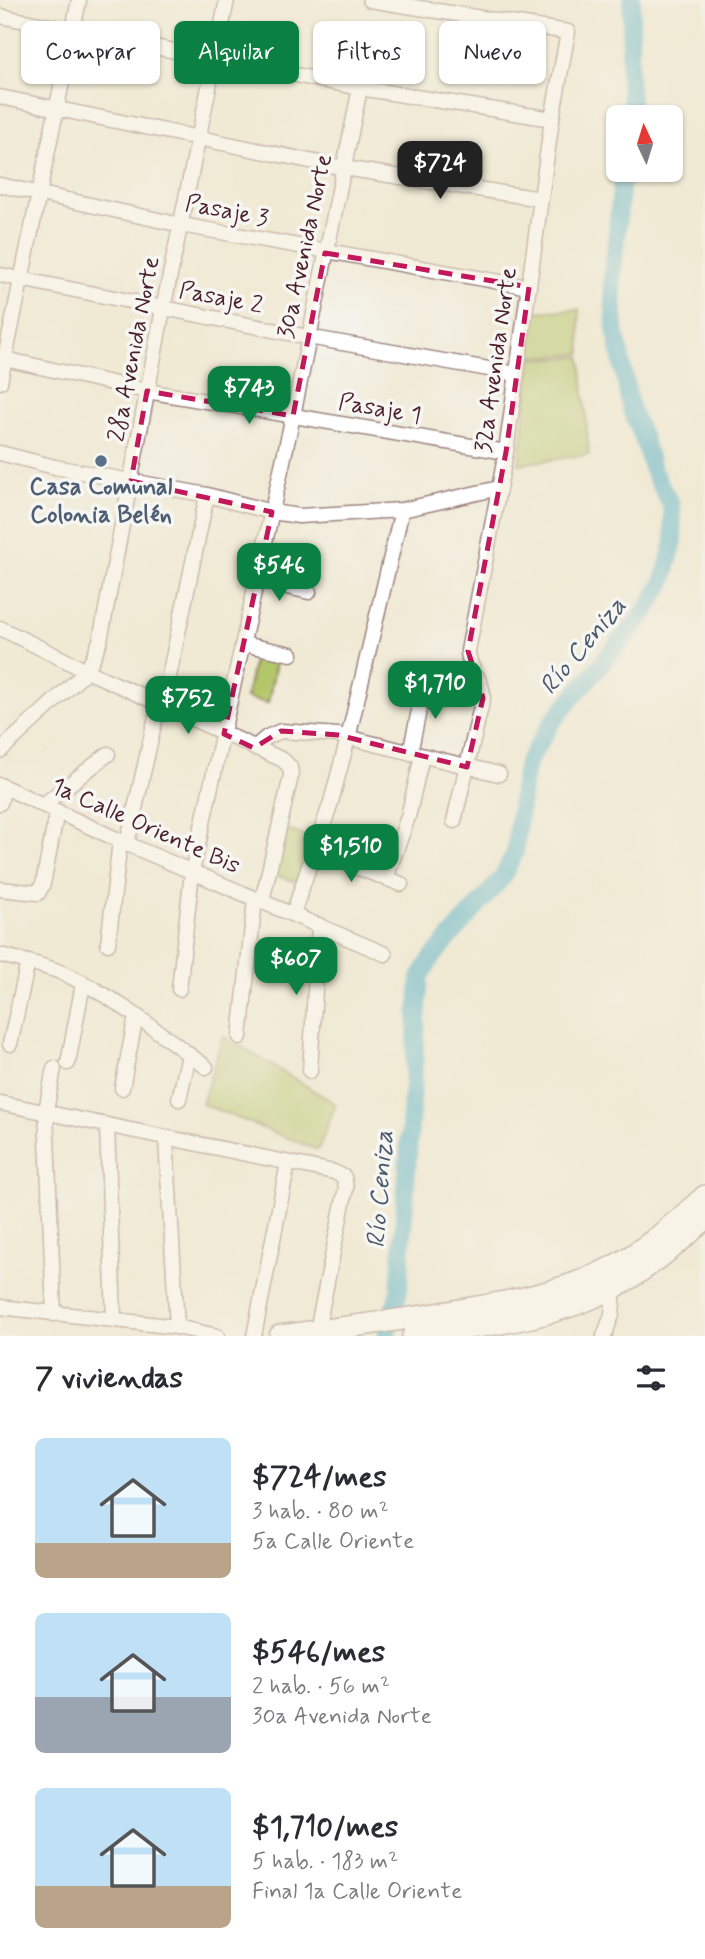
<!DOCTYPE html>
<html lang="es">
<meta charset="utf-8">
<style>
body{margin:0;font-family:Mynerve,sans-serif;background:#f2f2f3;color:#2b2b33;height:100vh;display:flex;flex-direction:column;font-size:26px;white-space:nowrap}
*{box-sizing:border-box;margin:0}
p{font-size:23px;color:#7c7c81}
.icon{flex:none;width:38px;height:38px;fill:none;stroke:currentColor;stroke-width:2;stroke-linecap:round;stroke-linejoin:round}
.map{position:relative;height:1336px;overflow:hidden}
.drawer{display:flex;flex-direction:column;background:#fff;flex:1}
.drawer>*{flex:none}
.guide{position:absolute;left:21px;top:21px;width:663px;height:63px;display:flex;gap:14px}
.needle{width:46px;rotate:356deg}
.buttons{position:absolute;left:606px;top:105px;display:grid;gap:14px}
.buttons a{display:grid;place-items:center;width:77px;height:77px;border-radius:10px;background:#fff;box-shadow:0 2px 5px #0004;font-size:35px}
.price{position:absolute;translate:-50% -60px;padding:0 16px;border-radius:14px;background:#0b8043;color:#fff;font-size:23px;line-height:46px;filter:drop-shadow(0 2px 4px #0008)}
.price::after{content:'';position:absolute;left:50%;top:42px;width:21px;height:16px;margin-left:-10px;background:inherit;clip-path:polygon(0 0,100% 0,50% 100%)}
.price.active{background:#222;color:#fff}
ul{padding:0;list-style:none}
li{display:flex;align-items:center;gap:21px;height:175px;padding:0 35px}
li span{display:grid;place-items:center;flex:none;width:196px;height:140px;border-radius:10px;color:#555}
li>.icon{margin-inline-start:auto}
span .icon{width:84px;height:84px;fill:#fffc;stroke-width:1}
li b{font-size:30px}
h2{display:flex;justify-content:space-between;align-items:center;height:84px;padding:0 35px;font-size:30px}
.pill{padding:0 24px;border-radius:10px;background:#fff;box-shadow:0 2px 5px #0004;font-size:24px;line-height:63px}
.pill.active{background:#0b8043;color:#fff}
.map>svg:first-child{display:block}
.green{fill:#b3c669;stroke:#7e724a;stroke-width:2}
.lines{fill:none;stroke-linecap:round;stroke-linejoin:round}
.river{stroke:#4fb0ce;stroke-width:18}
.minor-casing{stroke:#9d8480;stroke-width:17}
.highway-casing{stroke:#9d8480;stroke-width:24}
.minor{stroke:#fff;stroke-width:14}
.highway{stroke:#fff;stroke-width:21}
.marked{fill:none;stroke:#c2185b;stroke-width:5;stroke-dasharray:14 9;stroke-linejoin:round}
.service-dot{fill:#5c6f8a;stroke:#f6f6f2;stroke-width:2.5}
.labels{text-anchor:middle;stroke-width:7;stroke-linejoin:round;paint-order:stroke}
.street-label{font-size:24px;fill:#4a1f2b;stroke:#f6f6f2}
.service-label{font-size:24px;font-weight:bold;fill:#4e5e75;stroke:#f6f6f2}
.water-label{font-size:26px;font-style:italic;fill:#4c596c;stroke:#f6f6f2}
</style>
<div class="map">
<svg width="705" height="1336" viewBox="0 0 705 1336">
<rect width="100%" height="100%" fill="#f6f6f2"/>
<filter id="ink" filterUnits="userSpaceOnUse"><feTurbulence type="fractalNoise" baseFrequency=".0143" numOctaves="2"/><feDisplacementMap in="SourceGraphic" scale="14" xChannelSelector="R" yChannelSelector="G"/><feConvolveMatrix kernelMatrix="1 2 1 2 8 2 1 2 1" color-interpolation-filters="sRGB"/></filter>
<filter id="wash" filterUnits="userSpaceOnUse"><feTurbulence type="fractalNoise" baseFrequency=".00686" numOctaves="4" result="noise"/><feDisplacementMap in="SourceGraphic" scale="28" xChannelSelector="R" yChannelSelector="G"/><feGaussianBlur stdDeviation="1.57" result="paint"/><feColorMatrix in="noise" values="0 0 0 0 0 0 0 0 0 0 0 0 0 0 0 0 0 1.4 0 .05"/><feComposite in="paint" operator="in"/></filter>
<g filter="url(#wash)">
<rect width="100%" height="100%" fill="#f0e9d4"/>
<!-- green -->
<g class="green">
<path d="M579,309L581,354L526,357L533,312Z"/>
<path d="M581,357L589,455L519,464L532,359Z"/>
<path d="M254,658L276,662L268,703L246,698Z"/>
<path d="M284,829L309,837L296,882L271,874Z"/>
<path d="M223,1036L336,1104L318,1150L202,1104Z"/>
</g>
<g class="lines">
<!-- river -->
<g class="river">
<path d="M632,117L629,76L632,0"/>
<path d="M386,1336L399,1291L420,977L431,959L502,878L515,853L522,789L527,763L552,722L646,611L663,582L674,541L671,505L653,471L642,435L631,410L615,329L612,280L623,170"/>
</g>
</g>
</g>
<g filter="url(#ink)">
<g class="lines">
<!-- minor casing -->
<g class="minor-casing">
<g id="minor">
<path d="M370,0L568,32L552,119L506,452L468,651C468,669 484,680 483,698L454,821"/>
<path d="M0,16L360,88L552,119"/>
<path d="M0,97L344,168L541,199"/>
<path d="M0,185L181,225L529,287"/>
<path d="M0,275L308,337L517,374"/>
<path d="M0,358L147,391L506,452"/>
<path d="M0,382L79,0"/>
<path d="M0,453L55,467L207,495L272,512L299,516L402,510L499,488"/>
<path d="M257,580L309,592"/>
<path d="M0,628L87,671L283,760L290,767L291,776L262,901"/>
<path d="M243,644L291,654"/>
<path d="M163,705L207,495"/>
<path d="M254,748L267,737L281,731L338,735L499,774"/>
<path d="M0,751L87,671L100,641L163,309L227,0"/>
<path d="M410,753L425,682"/>
<path d="M0,785L127,844L385,954"/>
<path d="M0,803L4,787"/>
<path d="M43,805L108,754"/>
<path d="M127,844L159,703"/>
<path d="M314,851L401,884"/>
<path d="M386,878L408,817L422,756"/>
<path d="M0,889L38,893L43,884L57,811"/>
<path d="M293,914L331,802L348,738L402,510"/>
<path d="M108,944L120,841"/>
<path d="M0,955C23,961 46,965 67,975C117,998 162,1035 206,1067"/>
<path d="M179,989L192,872L293,416L360,88"/>
<path d="M240,1037L255,899"/>
<path d="M10,1044L28,962"/>
<path d="M68,1063L83,984"/>
<path d="M310,1071L319,925"/>
<path d="M122,1088L136,1016"/>
<path d="M179,1099L189,1055"/>
<path d="M0,1103L334,1172L344,1177L346,1188L317,1331"/>
<path d="M107,1125L114,1319"/>
<path d="M166,1139L177,1327"/>
<path d="M0,1307L177,1327L217,1336"/>
<path d="M54,1314L46,1111L54,1068"/>
<path d="M254,1336L288,1163"/>
<path d="M604,1336L612,1315L614,1287"/>
</g>
</g>
<!-- highway casing -->
<g class="highway-casing">
<g id="highway">
<path d="M280,1336C338,1328 396,1321 454,1311C508,1302 563,1293 612,1267C647,1249 676,1222 705,1196"/>
<path d="M413,1336C480,1326 554,1320 615,1287C649,1268 677,1245 705,1219"/>
</g>
</g>
<!-- minor -->
<use href="#minor" class="minor"/>
<!-- highway -->
<use href="#highway" class="highway"/>
</g>
</g>
<!-- marked area -->
<path d="M0 0H705V1336H0ZM325,253L529,287L506,452L468,651L483,698L467,767L338,735L281,731L254,748L224,734L272,512L131,481L147,391L293,416Z" fill="#f0e9d4" fill-opacity=".55" fill-rule="evenodd"/>
<path class="marked" d="M325,253L529,287L506,452L468,651L483,698L467,767L338,735L281,731L254,748L224,734L272,512L131,481L147,391L293,416Z"/>
<!-- markers -->
<circle class="service-dot" cx="101" cy="461" r="7"/>
<g class="labels">
<!-- street labels -->
<g class="street-label">
<text transform="translate(227 210) rotate(11)" y="8">Pasaje 3</text>
<text transform="translate(304 246) rotate(-78)" y="8">30a Avenida Norte</text>
<text transform="translate(221 297) rotate(11)" y="8">Pasaje 2</text>
<text transform="translate(133 349) rotate(-79)" y="8">28a Avenida Norte</text>
<text transform="translate(495 360) rotate(-82)" y="8">32a Avenida Norte</text>
<text transform="translate(380 408) rotate(10)" y="8">Pasaje 1</text>
<text transform="translate(146 825) rotate(24)" y="8">1a Calle Oriente Bis</text>
</g>
<!-- service labels -->
<g class="service-label">
<text x="101" y="494">Casa Comunal<tspan x="101" dy="28">Colonia Belén</tspan></text>
</g>
<!-- water labels -->
<g class="water-label">
<text transform="translate(582 645) rotate(-50)" y="9">Río Ceniza</text>
<text transform="translate(379 1189) rotate(-86)" y="9">Río Ceniza</text>
</g>
</g>
</svg>
<div class="buttons">
<a><svg class="needle" viewBox="-14 -14 28 28"><path d="M0-13l5 13h-10z" fill="#e53935"/><path d="M0 13l5-13h-10z" fill="#7c7c81"/></svg></a>
</div>
<b class="price active" style="left:440px;top:201px">$724</b>
<b class="price" style="left:249px;top:426px">$743</b>
<b class="price" style="left:279px;top:603px">$546</b>
<b class="price" style="left:435px;top:721px">$1,710</b>
<b class="price" style="left:188px;top:736px">$752</b>
<b class="price" style="left:351px;top:884px">$1,510</b>
<b class="price" style="left:296px;top:997px">$607</b>
<div class="guide">
<a class="pill">Comprar</a>
<a class="pill active">Alquilar</a>
<a class="pill">Filtros</a>
<a class="pill">Nuevo</a>
</div>
</div>
<section class="drawer">
<h2>7 viviendas<svg class="icon" aria-label="filters" viewBox="0 0 24 24"><path d="M4 7h16M4 17h16"/><circle cx="9" cy="7" r="2"/><circle cx="15" cy="17" r="2"/></svg></h2>
<ul>
<li><span style="background:linear-gradient(#bfe0f5 75%,#b9a48a 0)"><svg class="icon" aria-label="home" viewBox="0 0 24 24"><path d="M3 11l9-7 9 7M6 9v11h12V9"/></svg></span><div><b>$724/mes</b><p>3 hab. · 80 m²</p><p>5a Calle Oriente</p></div></li>
<li><span style="background:linear-gradient(#bfe0f5 60%,#9aa5b1 0)"><svg class="icon" aria-label="home" viewBox="0 0 24 24"><path d="M3 11l9-7 9 7M6 9v11h12V9"/></svg></span><div><b>$546/mes</b><p>2 hab. · 56 m²</p><p>30a Avenida Norte</p></div></li>
<li><span style="background:linear-gradient(#bfe0f5 70%,#b9a48a 0)"><svg class="icon" aria-label="home" viewBox="0 0 24 24"><path d="M3 11l9-7 9 7M6 9v11h12V9"/></svg></span><div><b>$1,710/mes</b><p>5 hab. · 183 m²</p><p>Final 1a Calle Oriente</p></div></li>
</ul>
</section>
